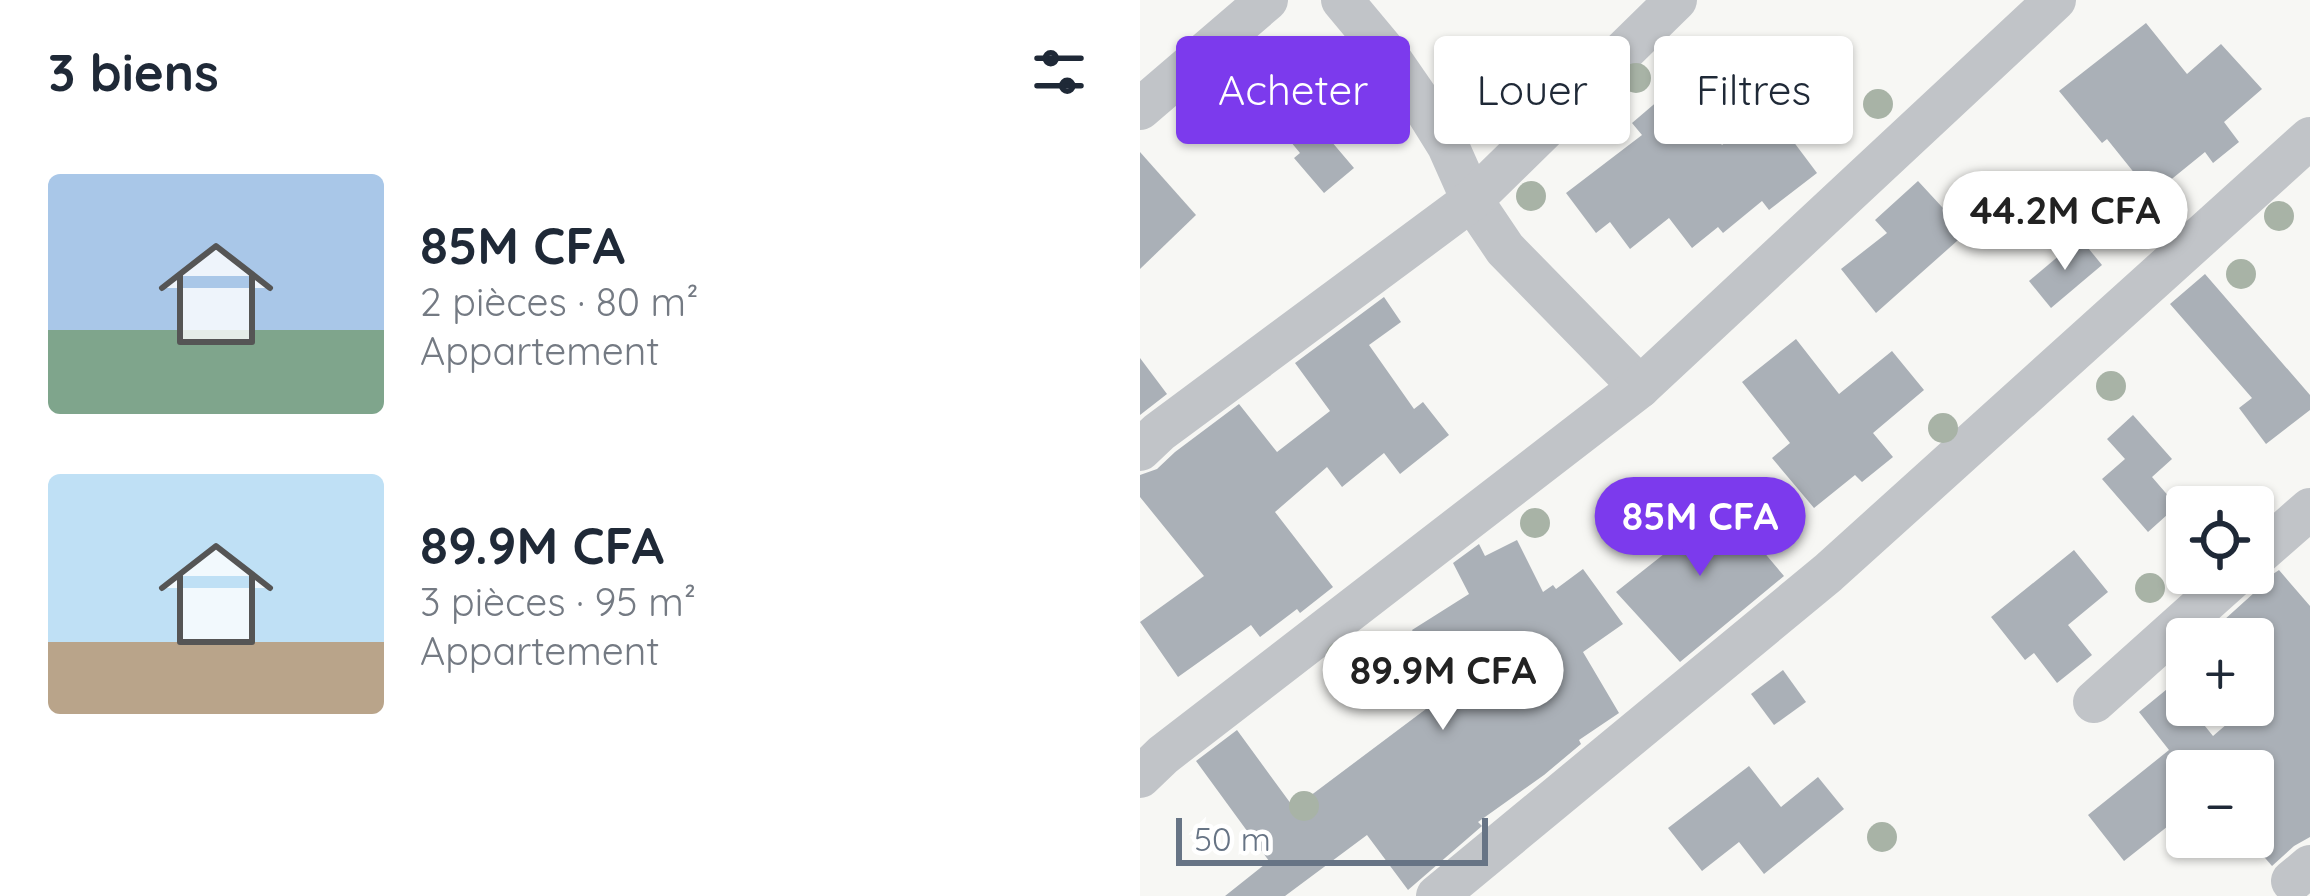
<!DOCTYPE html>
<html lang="fr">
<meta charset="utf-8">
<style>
body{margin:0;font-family:Quicksand,sans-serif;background:#f2f2f3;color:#1f2937;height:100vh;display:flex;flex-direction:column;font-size:45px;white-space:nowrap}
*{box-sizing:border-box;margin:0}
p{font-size:39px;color:#747a83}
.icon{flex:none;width:66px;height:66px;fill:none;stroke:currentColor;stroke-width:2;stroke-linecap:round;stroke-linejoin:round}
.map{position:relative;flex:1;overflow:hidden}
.side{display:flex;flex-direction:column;background:#fff;width:1140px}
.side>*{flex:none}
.banner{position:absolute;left:36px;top:36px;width:954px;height:108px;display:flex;gap:24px}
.buttons{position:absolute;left:1026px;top:486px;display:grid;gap:24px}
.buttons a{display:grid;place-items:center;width:108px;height:108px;border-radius:12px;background:#fff;box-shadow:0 3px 9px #0004;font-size:60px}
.scale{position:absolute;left:36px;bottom:30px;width:312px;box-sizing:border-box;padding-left:12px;border:6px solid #677485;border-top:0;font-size:33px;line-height:42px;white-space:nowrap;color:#677485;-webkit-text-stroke:9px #fff;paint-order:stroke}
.price{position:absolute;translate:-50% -102px;padding:0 27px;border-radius:42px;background:#fff;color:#222;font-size:39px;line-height:78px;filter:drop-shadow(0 3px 6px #0008)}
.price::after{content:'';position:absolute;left:50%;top:72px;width:36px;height:27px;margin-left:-18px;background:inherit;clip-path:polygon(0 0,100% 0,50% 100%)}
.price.on{background:#7c3aed;color:#fff}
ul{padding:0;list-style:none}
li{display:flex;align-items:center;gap:36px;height:300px;padding:0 48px}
li span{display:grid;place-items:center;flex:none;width:336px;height:240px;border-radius:12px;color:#555}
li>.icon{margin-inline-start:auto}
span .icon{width:144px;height:144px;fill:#fffc;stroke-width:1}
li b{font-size:51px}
h2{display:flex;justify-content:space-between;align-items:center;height:144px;padding:0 48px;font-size:51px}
.pill{padding:0 42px;border-radius:12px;background:#fff;box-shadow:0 3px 9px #0004;font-size:42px;line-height:108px}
.pill.on{background:#7c3aed;color:#fff}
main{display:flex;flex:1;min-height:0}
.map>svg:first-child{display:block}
.building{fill:#aab0b7}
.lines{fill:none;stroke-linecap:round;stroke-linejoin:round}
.minor{stroke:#c1c4c8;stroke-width:42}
.tree{fill:#a8b3a6}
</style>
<main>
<section class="side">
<h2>3 biens<svg class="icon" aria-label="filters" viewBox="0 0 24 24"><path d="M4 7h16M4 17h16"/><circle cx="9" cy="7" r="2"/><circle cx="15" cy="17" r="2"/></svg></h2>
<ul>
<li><span style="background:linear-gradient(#a9c7e8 65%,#7fa58c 0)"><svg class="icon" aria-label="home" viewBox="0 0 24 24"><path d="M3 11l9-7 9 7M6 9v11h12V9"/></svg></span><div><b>85M CFA</b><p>2 pièces · 80 m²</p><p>Appartement</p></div></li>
<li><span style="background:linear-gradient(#bfe0f5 70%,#b9a48a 0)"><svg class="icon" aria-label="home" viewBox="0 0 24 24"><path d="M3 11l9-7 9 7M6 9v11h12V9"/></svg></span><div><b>89.9M CFA</b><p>3 pièces · 95 m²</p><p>Appartement</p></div></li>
</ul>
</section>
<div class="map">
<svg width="1170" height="896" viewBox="0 0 1170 896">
<rect width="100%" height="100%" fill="#f7f7f4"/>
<!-- building -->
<g class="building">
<path d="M1006,23L1047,74L1081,44L1122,89L1084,122L1099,142L1073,163L1065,152L1012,195L967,139L962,143L919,91Z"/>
<path d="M188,46L225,91L180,128L214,168L184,193L154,158L160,153L126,112L164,81L156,71Z"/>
<path d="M533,88L582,145L629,109L677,173L629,210L622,201L583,233L578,227L552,248L529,218L490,249L470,222L456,233L426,193L502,135L492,123Z"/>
<path d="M0,152L56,215L0,269Z"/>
<path d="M778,181L826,233L736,313L701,269L747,233L735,220Z"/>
<path d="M940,238L962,265L911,308L889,281Z"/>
<path d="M1065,274L1170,395V410L1126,444L1099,408L1112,398L1030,304Z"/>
<path d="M244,297L261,322L229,345L274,409L283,402L309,435L260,474L244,453L202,487L187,467L135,512L193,587L160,613L157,609L120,637L111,625L38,677L0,622L64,576L0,497V475L17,469L35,452L99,404L137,452L190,411L155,363Z"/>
<path d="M656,339L699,394L752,351L784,390L733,433L753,457L722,482L715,475L674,508L632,458L650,443L602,382Z"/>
<path d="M0,358L27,394L0,415Z"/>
<path d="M993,415L1032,459L1012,477L1037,506L1008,532L962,479L985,459L967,439Z"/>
<path d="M574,493L644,576L540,662L476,592L524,554L514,543Z"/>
<path d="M377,540L403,592L413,585L416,589L443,569L483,624L443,652L479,713L439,740L441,744L404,775L338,822L342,826L268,890L227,835L145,896H85L129,861L56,761L97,730L154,808L310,691L272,630L329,594L313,563L339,544L345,556Z"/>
<path d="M934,550L968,592L928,625L952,655L917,683L894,653L885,660L851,617Z"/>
<path d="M1139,570L1170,606V837L1154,846L1132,866L1113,844V771H1047V811L984,861L948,815L1029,750L999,712L1032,685L1073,736L1109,705H1113V639H1063L1115,592L1121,582Z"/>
<path d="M643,670L666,702L634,725L611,694Z"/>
<path d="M609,766L641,807L678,777L704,809L624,874L599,842L562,871L528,828Z"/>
</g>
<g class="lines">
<!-- minor -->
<g class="minor">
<path d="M202,0L247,54L285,109L308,146L332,200L365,249L500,387"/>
<path d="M0,109L127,0"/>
<path d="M0,450L19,432L332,200L536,0"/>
<path d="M1113,559L1170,509"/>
<path d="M954,702L1098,573"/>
<path d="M0,777L23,755L500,387L915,0"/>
<path d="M1152,881L1170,866"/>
<path d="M297,896L688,573L1170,138"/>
</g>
</g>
<!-- trees -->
<g class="tree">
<circle cx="577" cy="55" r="15"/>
<circle cx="382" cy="78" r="15"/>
<circle cx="496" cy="78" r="15"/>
<circle cx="738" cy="104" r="15"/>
<circle cx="391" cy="196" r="15"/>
<circle cx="1139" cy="216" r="15"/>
<circle cx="1101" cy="274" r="15"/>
<circle cx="971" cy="386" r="15"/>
<circle cx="803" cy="428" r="15"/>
<circle cx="395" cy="523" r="15"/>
<circle cx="1010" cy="588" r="15"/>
<circle cx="201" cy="656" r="15"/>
<circle cx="164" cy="806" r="15"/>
<circle cx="742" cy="837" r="15"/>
</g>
</svg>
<div class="buttons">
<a><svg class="icon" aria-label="locate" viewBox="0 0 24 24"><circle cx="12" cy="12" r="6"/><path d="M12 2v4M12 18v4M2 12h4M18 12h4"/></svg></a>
<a>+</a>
<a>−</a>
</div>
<div class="scale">50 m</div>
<b class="price" style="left:925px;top:273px">44.2M CFA</b>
<b class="price on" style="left:560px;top:579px">85M CFA</b>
<b class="price" style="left:303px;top:733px">89.9M CFA</b>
<div class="banner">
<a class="pill on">Acheter</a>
<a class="pill">Louer</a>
<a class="pill">Filtres</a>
</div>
</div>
</main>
